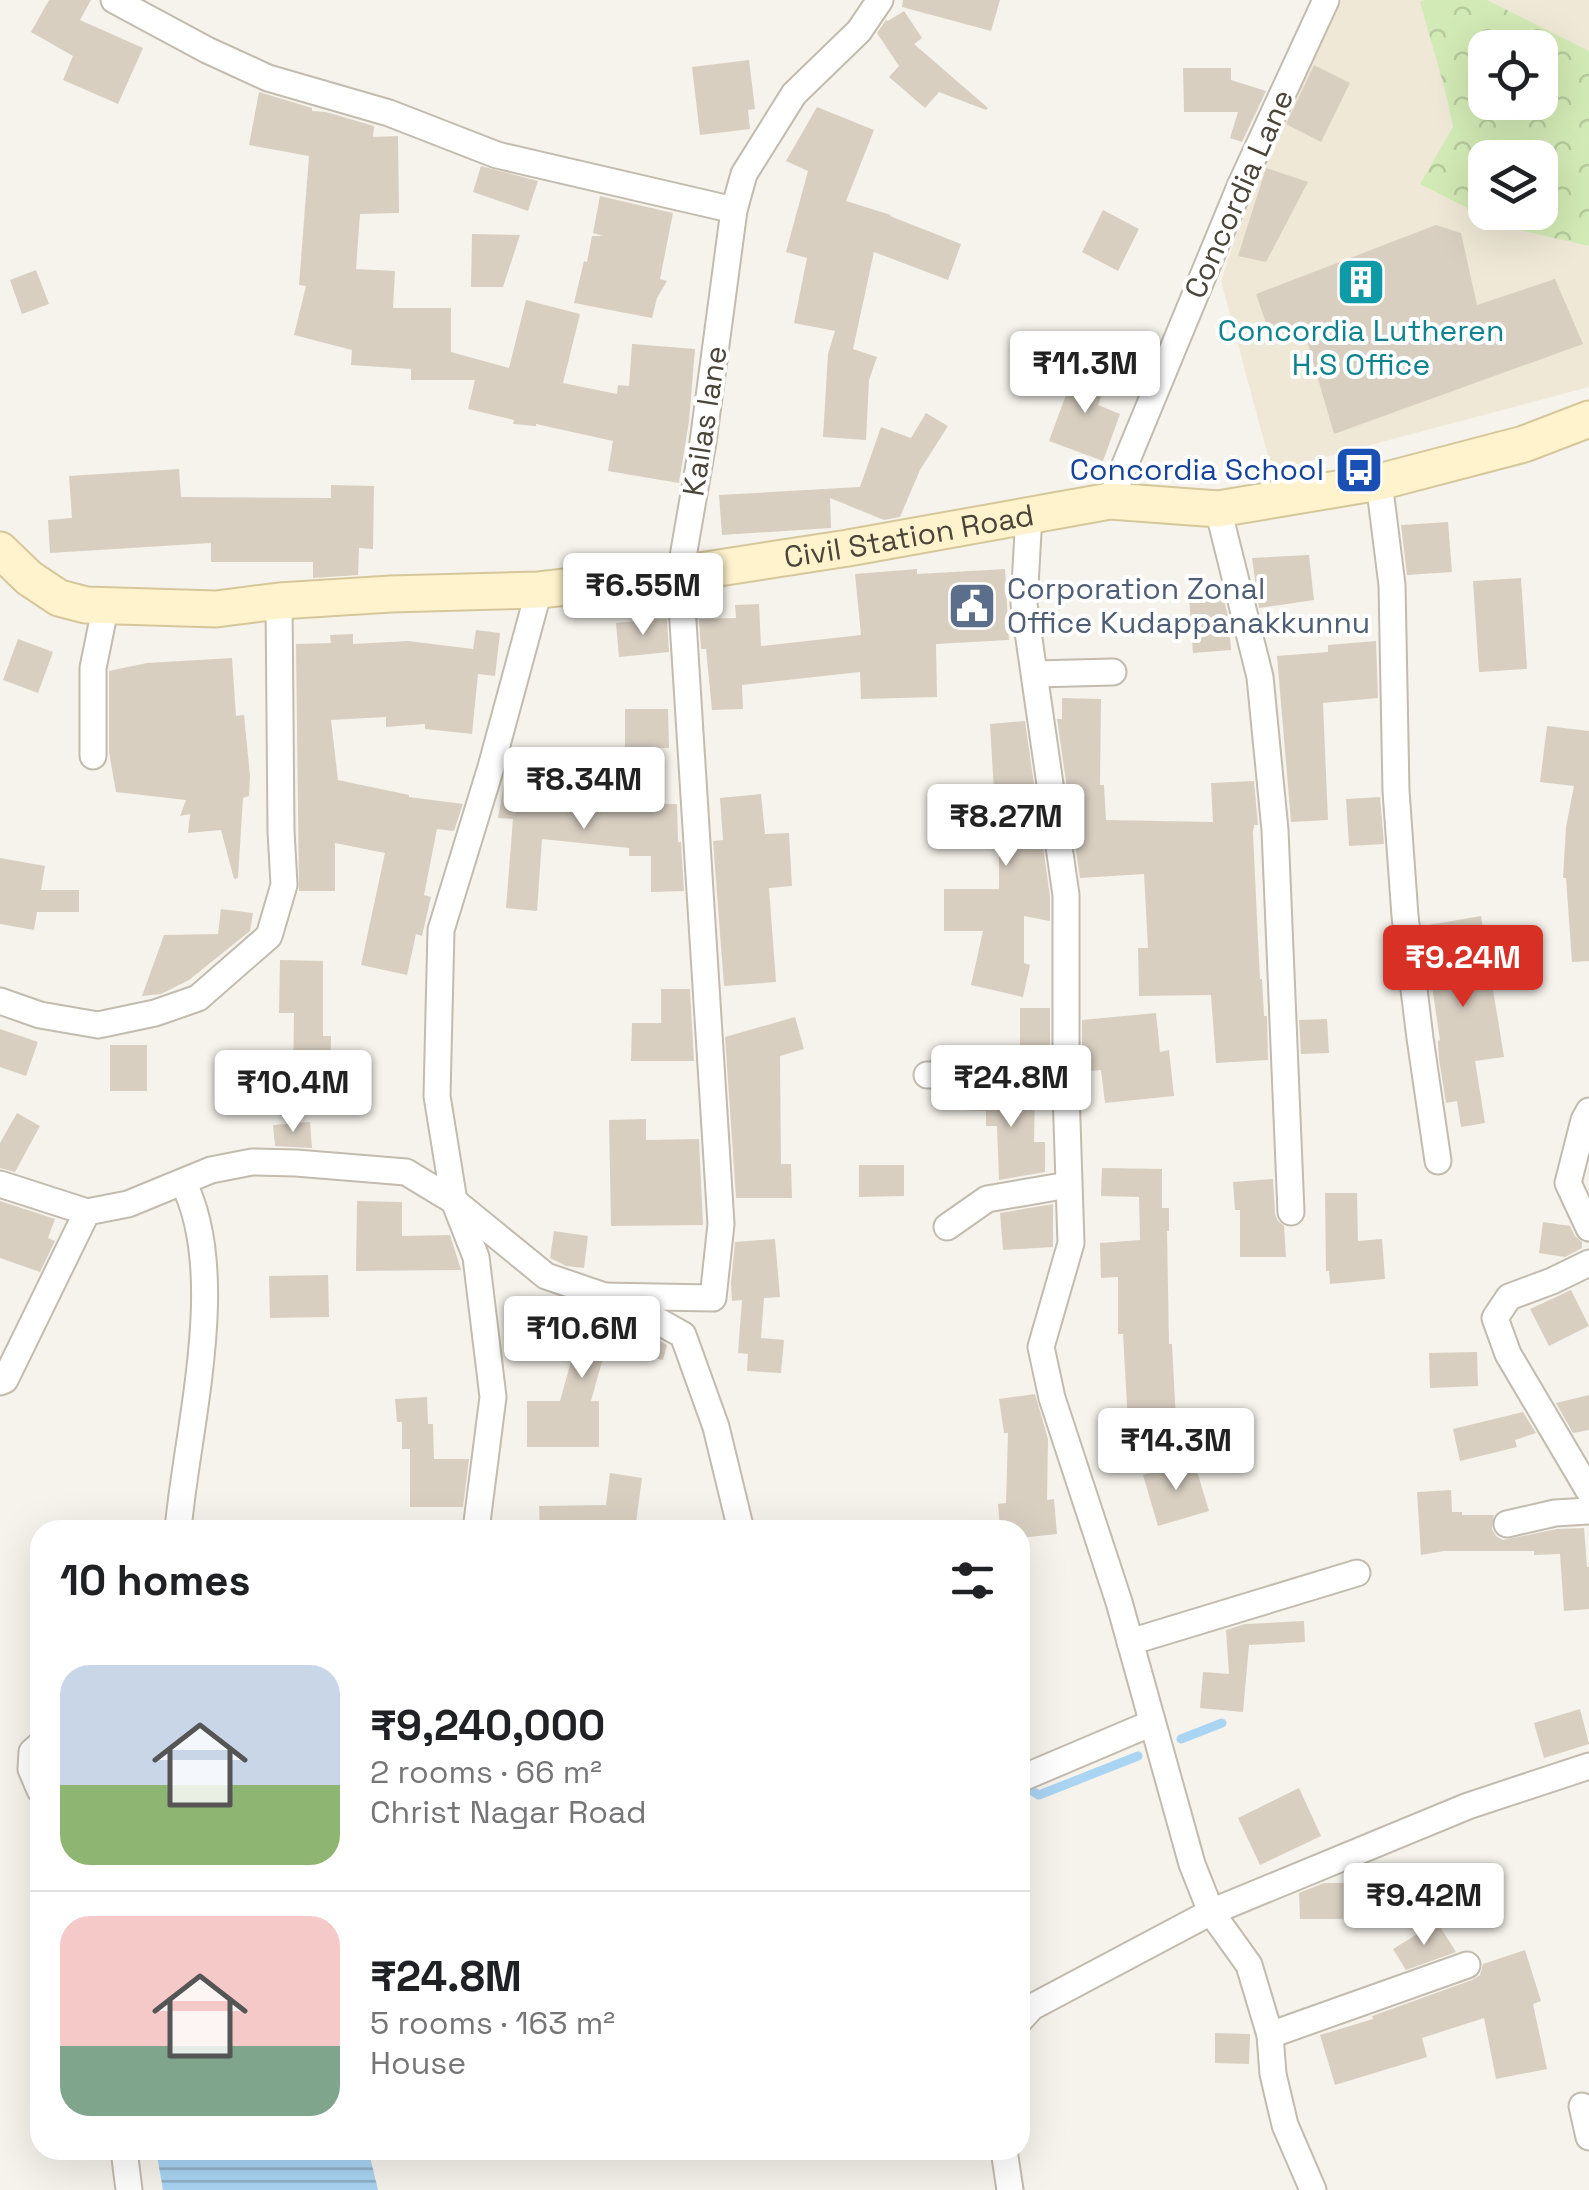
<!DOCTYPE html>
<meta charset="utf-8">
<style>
body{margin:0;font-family:"Space Grotesk",sans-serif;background:#f2f2f2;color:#202124;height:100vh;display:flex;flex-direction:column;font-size:38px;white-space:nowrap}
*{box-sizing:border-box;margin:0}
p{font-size:32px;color:#757577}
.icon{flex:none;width:55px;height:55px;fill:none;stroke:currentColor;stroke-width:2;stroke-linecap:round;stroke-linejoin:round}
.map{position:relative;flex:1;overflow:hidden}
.side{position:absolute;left:30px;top:1520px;width:1000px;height:640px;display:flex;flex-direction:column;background:#fff;border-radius:30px;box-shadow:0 10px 40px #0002}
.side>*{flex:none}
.controls{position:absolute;left:1468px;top:30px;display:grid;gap:20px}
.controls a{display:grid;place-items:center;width:90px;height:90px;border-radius:20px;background:#fff;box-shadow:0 10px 40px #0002;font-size:50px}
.price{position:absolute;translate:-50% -85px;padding:0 22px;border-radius:10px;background:#fff;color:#222;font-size:32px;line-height:65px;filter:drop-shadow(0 2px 5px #0008)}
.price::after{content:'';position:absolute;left:50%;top:60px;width:30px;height:22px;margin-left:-15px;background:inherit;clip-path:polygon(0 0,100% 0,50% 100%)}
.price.current{background:#d93025;color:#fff}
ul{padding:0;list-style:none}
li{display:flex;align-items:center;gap:30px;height:250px;padding:0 30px}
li+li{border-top:2px solid #e0e0e0}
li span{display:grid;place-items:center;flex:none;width:280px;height:200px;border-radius:30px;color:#555}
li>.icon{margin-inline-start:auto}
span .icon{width:120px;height:120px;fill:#fffc;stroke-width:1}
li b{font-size:42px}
h2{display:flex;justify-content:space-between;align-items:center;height:120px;padding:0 30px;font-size:42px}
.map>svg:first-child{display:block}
.education{fill:#efe8d6;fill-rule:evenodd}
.park{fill:url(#park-crowns);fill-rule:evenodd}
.water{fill:url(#water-rules)}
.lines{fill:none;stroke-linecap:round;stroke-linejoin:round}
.stream{stroke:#a9d4f2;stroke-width:9}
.building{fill:#d8cfc1}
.minor-casing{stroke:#c2bbae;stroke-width:29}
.secondary-casing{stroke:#d6c79b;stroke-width:39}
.minor{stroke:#fff;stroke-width:25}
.secondary{stroke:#fff3cd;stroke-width:35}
.labels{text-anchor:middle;stroke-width:8;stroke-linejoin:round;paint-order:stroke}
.street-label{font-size:30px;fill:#4b4439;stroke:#fff}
.culture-label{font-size:30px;fill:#0d838f;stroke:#fff}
.transit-label{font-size:30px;fill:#164399;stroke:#fff;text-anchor:end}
.service-label{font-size:30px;fill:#4e5e75;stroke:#fff;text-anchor:start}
</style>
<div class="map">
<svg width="1589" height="2190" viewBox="0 0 1589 2190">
<defs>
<pattern id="park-crowns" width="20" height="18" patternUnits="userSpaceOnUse" patternTransform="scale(2.5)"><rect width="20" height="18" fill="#d2eab5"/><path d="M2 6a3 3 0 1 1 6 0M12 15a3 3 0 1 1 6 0" fill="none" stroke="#b6ca9c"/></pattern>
<pattern id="water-rules" width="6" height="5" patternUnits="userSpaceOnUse" patternTransform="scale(2.5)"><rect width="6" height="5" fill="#a9d4f2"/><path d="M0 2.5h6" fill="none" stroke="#8caec5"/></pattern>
</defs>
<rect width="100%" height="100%" fill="#f6f3ec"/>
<!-- education -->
<path class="education" d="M1342,0H1589V387L1272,471L1221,281L1269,139ZM1485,48H1540V102H1485ZM1485,158H1540V212H1485Z"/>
<!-- park -->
<path class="park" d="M1424,0H1487L1589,51V246L1503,226L1420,184L1453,127L1445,90L1420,2ZM1485,48H1540V102H1485ZM1485,158H1540V212H1485Z"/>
<!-- water -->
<path class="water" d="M156,2150H363L370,2157L378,2190H163Z"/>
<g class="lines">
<!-- stream -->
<g class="stream">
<path d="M1181,1739L1222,1723"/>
<path d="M1020,1784L1039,1795L1138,1756"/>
</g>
</g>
<!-- building -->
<g class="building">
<path d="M49,0H91L80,20L143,48L118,104L63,80L73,56L31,32Z"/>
<path d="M903,0H1000L991,31L902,7Z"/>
<path d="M904,11L922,38L914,44L988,108L986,110L939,92L925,108L889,77L899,66L877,33L886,20L888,21Z"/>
<path d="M749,60L755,109L748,110L750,129L700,135L692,67Z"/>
<path d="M1314,65L1350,83L1321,142L1286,124Z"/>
<path d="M1183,68H1231V80L1266,91L1242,142L1230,138L1238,112H1184Z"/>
<path d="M259,92L312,108V111L326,112L374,126L373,137L398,136L399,213L360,214L356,269L395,271L393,308H451V352L509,368L526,300L580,314L563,383L617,394L618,385L629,386L632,344L695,349L689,421L679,483L608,471L613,441L536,424V426L513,424L514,420L468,409L475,380H411V369L351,365L352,350L294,335L306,286L299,285L309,156L249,145Z"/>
<path d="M817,107L874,130L846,201L891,215L890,216L961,244L948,280L874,252L853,349L877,357L869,380L866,440L823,437L828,354L835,331L794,323L807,258L786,252L808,171L786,161Z"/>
<path d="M481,166L538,181L528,211L473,192Z"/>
<path d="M1266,168L1308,182L1266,262L1238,256Z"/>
<path d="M600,196L673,213L660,279L667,281L657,298L652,318L574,303L584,261L587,262L592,236H603L593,233Z"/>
<path d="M1103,210L1139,229L1118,271L1082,252Z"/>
<path d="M1436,225L1461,233L1477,305L1555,279L1583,344L1334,434L1303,327L1271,338L1256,294Z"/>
<path d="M472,234L520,235L503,287H471Z"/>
<path d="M36,270L49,304L22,314L10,280Z"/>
<path d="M1077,365L1108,377L1098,405L1120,414L1103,461L1049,441Z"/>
<path d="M926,413L948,426L920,470L900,517L884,520L830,498L831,528L722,535L719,495L860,487L881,427L911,438Z"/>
<path d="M179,469L181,497L331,498V485L374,486L373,549L359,548L358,575L313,578V562H211V543L50,553L48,520L72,518L69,476Z"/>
<path d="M1448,522L1452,572L1407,575L1401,525Z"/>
<path d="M1309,555L1314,600L1259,608L1252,558Z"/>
<path d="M917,569V574L1005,569L1009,640L936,644L937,697L861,699L860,672L742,685L743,709L712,710L706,649H701L699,619L736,618L735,605L759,604L761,646L861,635L855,574Z"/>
<path d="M1521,578L1527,669L1479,672L1473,581Z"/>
<path d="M1223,596L1229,620L1231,650L1193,653L1189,598Z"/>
<path d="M659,619H667L669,652L619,657L616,623Z"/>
<path d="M476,630L500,633L495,676L478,674L472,734L425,729V724L386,727V717L331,720L338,780L409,795V797L463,804L454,831L437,829L424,895L431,897L422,936L416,934L407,975L361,965L385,853L335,843V891H299L296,644L331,643L330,635L353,634V644L408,641L473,649Z"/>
<path d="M18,639L53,652L38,693L3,680Z"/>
<path d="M1376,641L1378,698L1323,703L1328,820L1291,822L1277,656L1328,652V645Z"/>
<path d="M232,658L236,716L244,715L250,776L249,796L243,798L238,878L234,879L221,830L188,833L190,814L180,816L186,800L116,792L109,752V671L147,663Z"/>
<path d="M1062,698L1101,699L1100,785H1104L1106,820L1213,822L1211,783L1254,781L1258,825H1254L1253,832L1257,919L1260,979H1262L1264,1016H1267L1268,1060L1216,1063L1211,995L1139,996L1138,948H1148L1144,874L1080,878L1057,719H1062Z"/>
<path d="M625,709H668L669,748H625Z"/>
<path d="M1025,721L1050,896V921L1024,916V963L1030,965L1023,997L971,985L983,931H944V889H999V827L980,828L978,792H994L990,724Z"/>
<path d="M1547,726L1589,731V961L1572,962L1566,878H1563L1566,827L1574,786L1540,782Z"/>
<path d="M505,777L610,789L608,804H677L678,842H681L684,891L651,892V856H629V848L542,839L537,911L506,908L513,819L498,818Z"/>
<path d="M761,794L765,834L789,833L792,886L769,888L776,982L724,986L713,841L723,840L720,798Z"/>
<path d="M1380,797L1384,844L1349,846L1346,799Z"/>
<path d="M0,858L45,866L41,890H79V912H37L34,930L0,924Z"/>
<path d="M221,909L253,913L250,931L189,980L161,994L142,996L164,935L218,934Z"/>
<path d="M1481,916L1504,1057L1475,1061L1485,1123L1461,1127L1457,1101L1446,1103L1439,1059L1438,1041L1440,1040L1423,926Z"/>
<path d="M280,960L323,961V1036H331L330,1086H293L294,1013H279Z"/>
<path d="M661,989H690L694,1061H631L632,1023H661Z"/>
<path d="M1020,1008H1050V1056L1020,1055Z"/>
<path d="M1156,1013L1160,1052L1169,1050L1174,1096L1105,1103L1101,1070L1091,1071L1089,1056H1082V1020Z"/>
<path d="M795,1017L804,1049L780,1056L781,1164H791L792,1198H736L725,1037Z"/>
<path d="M1327,1019L1329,1053L1301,1054L1299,1020Z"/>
<path d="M0,1029L38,1042L26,1076L0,1067Z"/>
<rect x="110" y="1045" width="37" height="46"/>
<path d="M964,1092H1035L1034,1142H1045V1172L999,1180L997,1126H986V1111L963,1110Z"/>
<path d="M17,1113L40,1126L15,1172L0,1168V1143Z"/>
<path d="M646,1119V1140L699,1139L703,1225L611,1226L609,1120Z"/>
<path d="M310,1122L312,1148L275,1146L273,1125Z"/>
<path d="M859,1165H904V1196L859,1197Z"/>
<path d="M1102,1168L1162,1169V1208H1169V1231H1167L1169,1344H1172L1176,1421L1128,1424L1123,1334H1118V1277L1101,1278L1100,1243L1140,1240L1139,1197L1101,1196Z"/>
<path d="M1273,1179L1275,1214L1278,1221L1284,1226L1286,1257H1240V1210H1235L1233,1182Z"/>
<path d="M1325,1193H1357L1358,1241L1382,1239L1385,1279L1330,1284L1329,1271H1326Z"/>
<path d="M0,1201L55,1219L48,1238L55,1241L40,1272L0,1258Z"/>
<path d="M357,1201L402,1202V1236L450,1235L461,1270L356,1271Z"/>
<path d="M1053,1204V1247L1003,1250L1000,1213Z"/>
<path d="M1543,1222L1570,1226L1575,1236L1582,1242V1248L1565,1257L1539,1253Z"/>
<path d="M554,1231L588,1236L584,1268L566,1266L550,1258Z"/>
<path d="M775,1239L780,1297L764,1298L761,1338L784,1340L781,1373L747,1371L748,1354L738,1353L742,1300L732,1301L731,1283L735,1242Z"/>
<path d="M328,1275L329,1317L270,1318L269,1276Z"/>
<path d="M1571,1290L1589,1326L1549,1346L1530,1309Z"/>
<path d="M558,1312L625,1330L627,1322L667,1345L663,1360L606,1347L591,1401H599V1447H527V1401H560L572,1358L547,1350Z"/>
<path d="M1477,1352L1478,1386L1430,1388L1429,1353Z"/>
<path d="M1035,1394L1048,1439L1047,1500L1054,1499L1057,1534L1020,1538V1530H1000L998,1504L1006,1503L1008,1433H1004L999,1399Z"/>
<path d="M1589,1395V1430L1573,1433L1556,1403Z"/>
<path d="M427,1397L428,1424H433L434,1459H469L463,1507H410V1449H402V1422H397L395,1399Z"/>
<path d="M1523,1412L1536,1433L1515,1440L1517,1447L1460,1461L1453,1429Z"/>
<path d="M1194,1461L1209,1511L1158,1526L1143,1475Z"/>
<path d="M610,1473L642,1478L635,1530H540L539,1506L606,1505Z"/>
<path d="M1451,1490L1452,1512H1462V1515H1494L1492,1529L1496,1536L1503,1540L1557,1529L1584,1528L1587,1567H1589V1609L1564,1611L1560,1554L1534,1555V1551H1444L1421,1555L1417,1492Z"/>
<path d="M1304,1621L1305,1642L1249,1645L1243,1712L1200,1708L1203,1672L1229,1674L1226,1630L1245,1624Z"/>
<path d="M1580,1709L1589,1744L1544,1758L1534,1723Z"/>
<path d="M1299,1788L1321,1836L1260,1865L1238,1818Z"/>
<path d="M1324,1883H1361V1919H1300L1299,1893Z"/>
<path d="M1437,1922L1456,1952L1406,1970L1393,1949Z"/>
<path d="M1525,1950L1541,2001L1533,2004L1547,2069L1496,2079L1484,2018L1422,2038L1427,2057L1335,2085L1320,2035L1373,2019L1372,2016L1472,1980L1480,1975L1483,1964Z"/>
<path d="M1215,2033L1250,2034L1249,2064L1215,2063Z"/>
</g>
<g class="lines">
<!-- minor casing -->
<g class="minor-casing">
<g id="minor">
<path d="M114,0L207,50L268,78L389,113L497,155L734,210L703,442L680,574L721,1224L713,1298L602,1296"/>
<path d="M734,210L744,174L794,94L859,31L880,0"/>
<path d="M1379,482L1392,585L1396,791L1405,916L1420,1038L1438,1161"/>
<path d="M1110,501L1241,184L1326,0"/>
<path d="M1218,509L1260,677L1275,830L1291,1212"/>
<path d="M1035,674L1113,672"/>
<path d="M93,756V668L106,604"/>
<path d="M0,1001L40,1015L98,1025L155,1013L198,998L269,936L284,885L281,831L279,601"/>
<path d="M927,1075L1066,1076"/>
<path d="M1589,1111L1584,1120L1568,1183L1589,1228"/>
<path d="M0,1184L87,1212L128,1204L211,1170L252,1162L296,1163L406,1172L454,1201L437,1096L441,930L491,767L539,590"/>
<path d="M454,1201L546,1276L628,1304L683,1335L716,1427L741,1530"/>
<path d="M456,1206L476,1257L493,1397L476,1530"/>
<path d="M947,1227L987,1199L1068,1185"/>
<path d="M1589,1263L1552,1281L1509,1297L1495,1318L1508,1354L1589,1491"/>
<path d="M0,1382L5,1380L87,1212"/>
<path d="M1507,1524L1555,1513L1589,1511"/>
<path d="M178,1530C187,1428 230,1275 183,1182"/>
<path d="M1130,1642L1357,1573"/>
<path d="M40,1745L32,1752L31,1769L40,1790"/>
<path d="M1020,1779L1152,1723"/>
<path d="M1020,2020L1032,2007L1211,1912L1192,1864L1119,1602L1052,1398L1041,1347L1071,1243L1066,1091V895L1024,604L1029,514"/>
<path d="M1270,2035L1467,1965"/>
<path d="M1582,2106L1589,2137"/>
<path d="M124,2150L129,2190"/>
<path d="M1004,2150L1010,2190"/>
<path d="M1313,2190L1285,2125L1273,2074L1270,2035L1249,1965L1211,1912L1468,1806L1589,1766"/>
</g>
</g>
<!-- secondary casing -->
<g class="secondary-casing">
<g id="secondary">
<path id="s1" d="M0,550L29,578L59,598L86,605L216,609L279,601L391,594L539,590L680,574L848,548L1110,501L1218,509L1379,482L1524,444L1589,419"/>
</g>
</g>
<!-- minor -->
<use href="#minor" class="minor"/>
<!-- secondary -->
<use href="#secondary" class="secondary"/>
</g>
<!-- icons -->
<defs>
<g id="building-square" transform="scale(2.5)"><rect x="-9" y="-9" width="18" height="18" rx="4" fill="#0f9aa8" stroke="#fff"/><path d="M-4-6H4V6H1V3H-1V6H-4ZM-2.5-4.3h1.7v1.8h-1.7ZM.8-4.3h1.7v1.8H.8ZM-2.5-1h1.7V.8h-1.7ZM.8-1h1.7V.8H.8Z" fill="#fff"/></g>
<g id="bus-square" transform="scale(2.5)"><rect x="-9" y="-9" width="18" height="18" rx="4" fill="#1a4fb4" stroke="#fff"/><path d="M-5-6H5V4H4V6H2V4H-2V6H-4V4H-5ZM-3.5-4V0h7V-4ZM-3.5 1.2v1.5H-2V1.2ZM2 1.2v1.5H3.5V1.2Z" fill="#fff"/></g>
<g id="civic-square" transform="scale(2.5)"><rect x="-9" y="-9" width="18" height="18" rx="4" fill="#5c6f8a" stroke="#fff"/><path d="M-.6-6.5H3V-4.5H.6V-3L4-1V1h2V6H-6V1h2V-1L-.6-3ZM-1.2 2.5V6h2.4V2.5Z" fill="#fff"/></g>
</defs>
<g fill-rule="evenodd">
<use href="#building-square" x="1361" y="282"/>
<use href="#bus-square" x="1359" y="470"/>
<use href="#civic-square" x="972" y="606"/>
</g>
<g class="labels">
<!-- street labels -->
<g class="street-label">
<text transform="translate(1239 194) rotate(-66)" y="10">Concordia Lane</text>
<text transform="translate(705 421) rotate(-81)" y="10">Kailas lane</text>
<text dy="10" stroke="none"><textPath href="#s1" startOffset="932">Civil Station Road</textPath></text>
</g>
<!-- culture labels -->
<g class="culture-label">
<text x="1361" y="341">Concordia Lutheren<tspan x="1361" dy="34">H.S Office</tspan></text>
</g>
<!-- transit labels -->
<g class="transit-label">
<text x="1324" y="480">Concordia School</text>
</g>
<!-- service labels -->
<g class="service-label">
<text x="1007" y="599">Corporation Zonal<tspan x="1007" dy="34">Office Kudappanakkunnu</tspan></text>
</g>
</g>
</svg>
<div class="controls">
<a><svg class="icon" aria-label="locate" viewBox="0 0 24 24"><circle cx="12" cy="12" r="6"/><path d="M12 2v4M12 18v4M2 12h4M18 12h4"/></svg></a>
<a><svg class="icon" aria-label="layers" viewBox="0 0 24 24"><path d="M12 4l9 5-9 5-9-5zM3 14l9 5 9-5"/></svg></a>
</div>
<b class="price" style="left:1085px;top:416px">₹11.3M</b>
<b class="price" style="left:643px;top:638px">₹6.55M</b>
<b class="price" style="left:584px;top:832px">₹8.34M</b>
<b class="price" style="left:1006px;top:869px">₹8.27M</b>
<b class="price current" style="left:1463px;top:1010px">₹9.24M</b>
<b class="price" style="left:1011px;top:1130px">₹24.8M</b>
<b class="price" style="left:293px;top:1135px">₹10.4M</b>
<b class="price" style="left:582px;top:1381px">₹10.6M</b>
<b class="price" style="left:1176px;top:1493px">₹14.3M</b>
<b class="price" style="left:1424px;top:1948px">₹9.42M</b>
<section class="side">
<h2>10 homes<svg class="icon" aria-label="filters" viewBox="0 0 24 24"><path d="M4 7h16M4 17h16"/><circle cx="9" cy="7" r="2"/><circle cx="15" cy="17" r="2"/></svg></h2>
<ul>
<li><span style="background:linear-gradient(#c9d6e8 60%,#8fb573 0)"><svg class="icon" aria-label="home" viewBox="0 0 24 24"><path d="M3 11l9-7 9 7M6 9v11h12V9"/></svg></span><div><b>₹9,240,000</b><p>2 rooms · 66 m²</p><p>Christ Nagar Road</p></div></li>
<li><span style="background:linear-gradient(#f6c9c9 65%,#7fa58c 0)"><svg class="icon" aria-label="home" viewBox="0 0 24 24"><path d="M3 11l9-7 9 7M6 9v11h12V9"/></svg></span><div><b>₹24.8M</b><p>5 rooms · 163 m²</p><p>House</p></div></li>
</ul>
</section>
</div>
